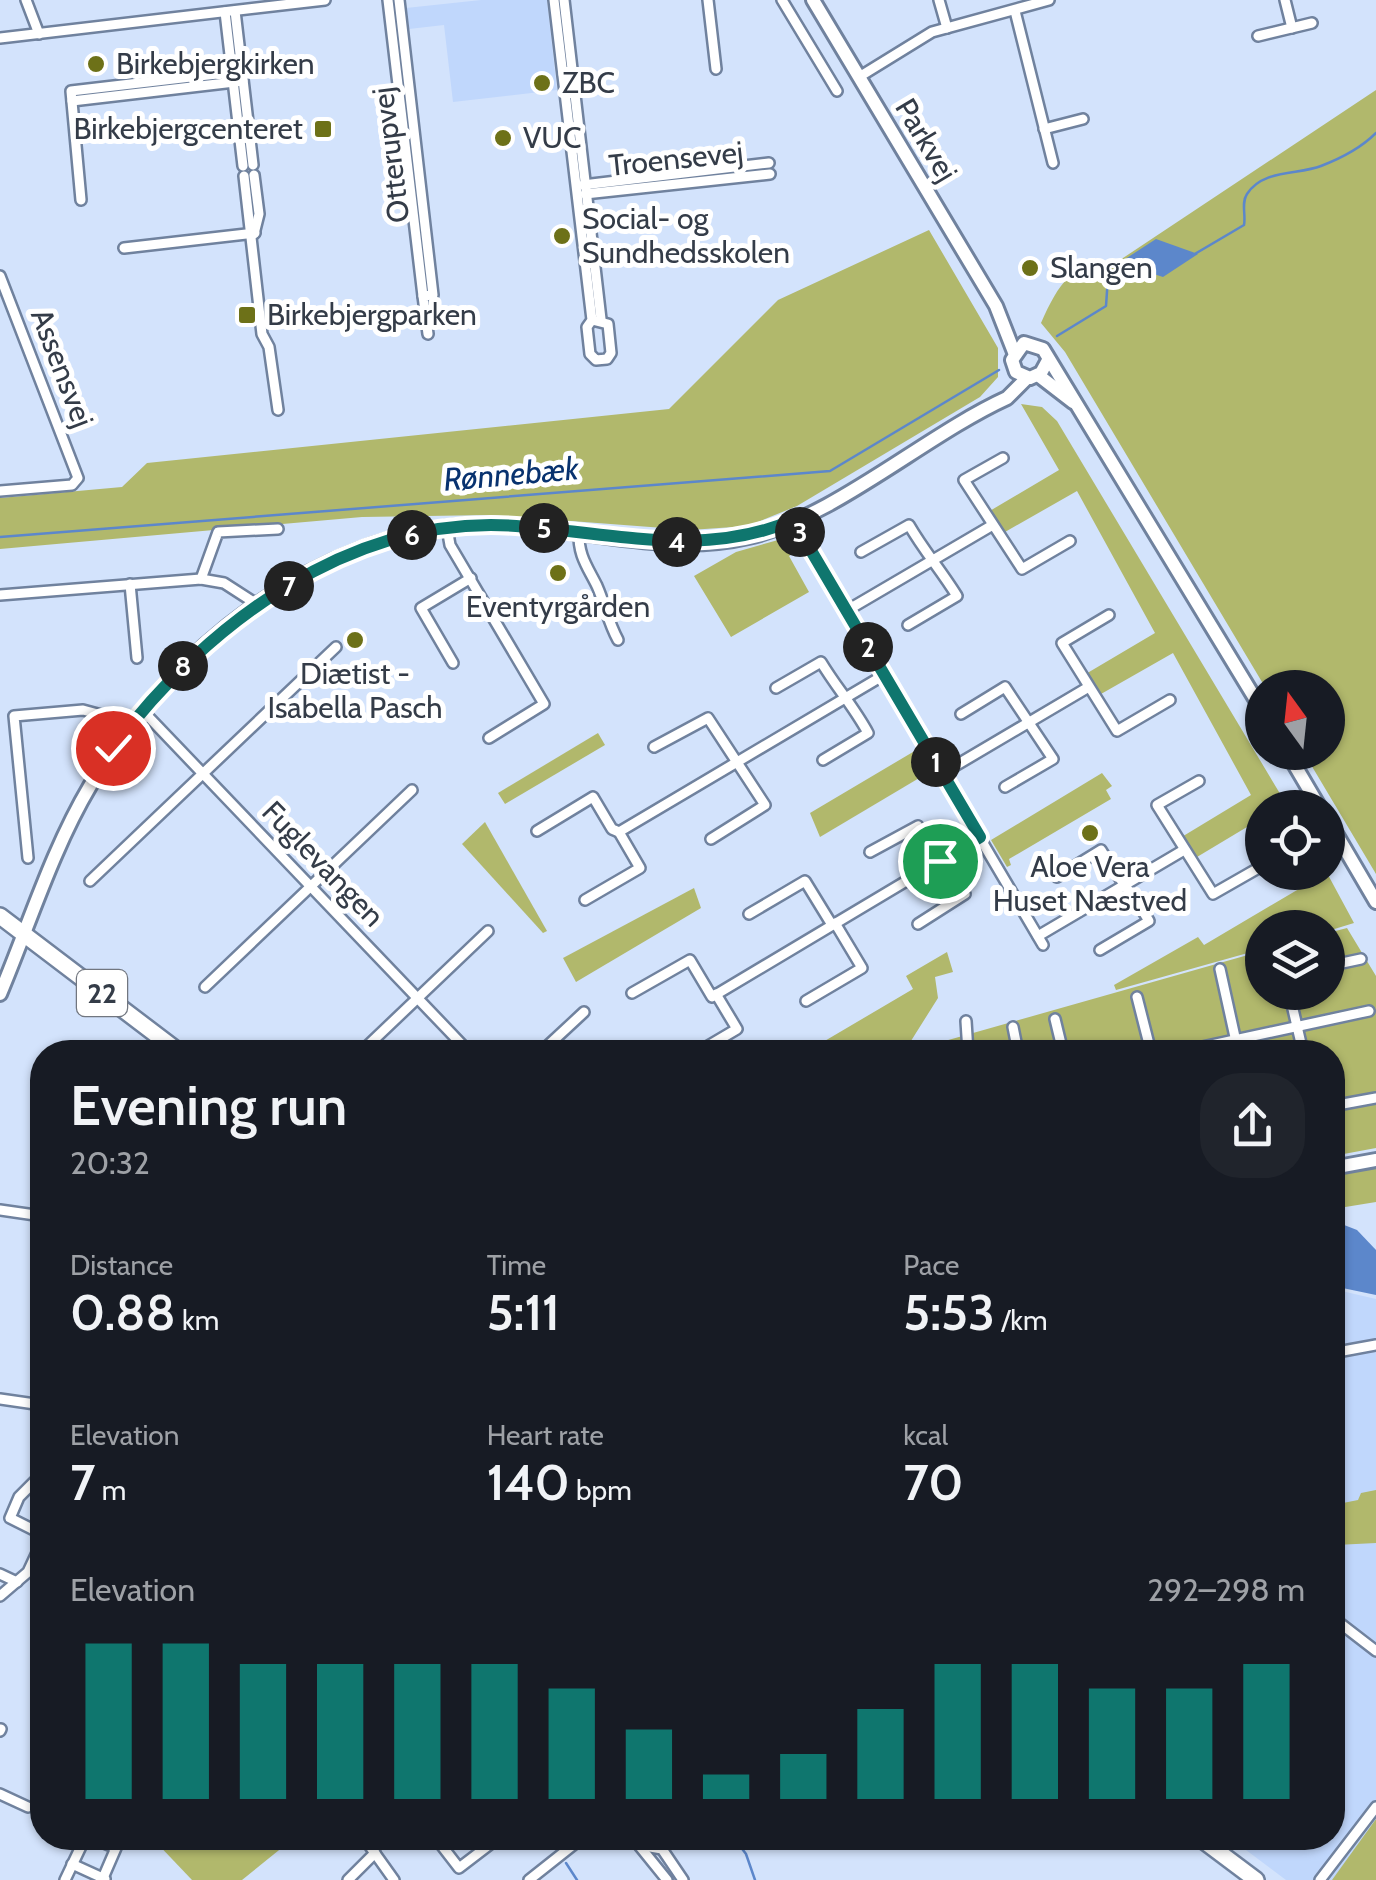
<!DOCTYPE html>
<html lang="en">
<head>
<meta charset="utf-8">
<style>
	body { margin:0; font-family:Cabin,sans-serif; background:#20242c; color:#f1f3f6; height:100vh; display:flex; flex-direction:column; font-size:38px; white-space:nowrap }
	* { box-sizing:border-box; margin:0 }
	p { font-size:32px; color:#9ea1a6 }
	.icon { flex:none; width:55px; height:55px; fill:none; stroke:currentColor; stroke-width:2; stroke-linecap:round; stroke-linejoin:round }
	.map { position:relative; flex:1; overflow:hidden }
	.drawer { position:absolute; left:30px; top:1040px; width:1315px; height:810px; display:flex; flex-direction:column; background:#171b24; border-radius:40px; box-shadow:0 2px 8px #0004 }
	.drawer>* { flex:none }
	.needle { width:65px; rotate:345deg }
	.controls { position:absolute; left:1245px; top:670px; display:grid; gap:20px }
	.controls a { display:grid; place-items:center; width:100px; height:100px; border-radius:50%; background:#171b24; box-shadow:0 2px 8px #0004; font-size:50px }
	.pin { position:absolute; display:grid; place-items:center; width:85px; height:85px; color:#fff; margin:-42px; border:5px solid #fff; border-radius:50%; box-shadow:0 2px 10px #0007 }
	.km { position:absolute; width:50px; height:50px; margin:-25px; border-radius:50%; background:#222; color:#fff; font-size:28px; line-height:50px; text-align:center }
	.round { display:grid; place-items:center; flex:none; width:105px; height:105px; border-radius:40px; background:#20242c }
	.summary { display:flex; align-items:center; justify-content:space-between; height:170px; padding:0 40px }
	h1 { font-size:55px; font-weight:600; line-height:75px }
	.figures { display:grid; grid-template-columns:repeat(3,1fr); gap:15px; height:170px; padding:10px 40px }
	.figures div { display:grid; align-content:center }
	.figures b { font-size:50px; font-weight:600 }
	.figures small { font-size:28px; font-weight:400 }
	.figures p { font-size:28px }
	.chart { height:280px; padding:20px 40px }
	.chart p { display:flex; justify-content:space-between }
	.chart svg { width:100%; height:180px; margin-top:10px; stroke:#0f766e; stroke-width:6 }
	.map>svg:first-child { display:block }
</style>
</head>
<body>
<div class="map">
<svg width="1376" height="1880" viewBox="0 0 1376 1880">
	<rect width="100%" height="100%" fill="#d3e3fc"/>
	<g fill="#c0d7fc">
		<polygon points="481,0 547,0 557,90 453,102 444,25 409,29 406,8"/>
		<polygon points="1333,1289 1376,1299 1376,1880 1286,1880 1230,1838 1332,1838"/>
	</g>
	<g fill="#b1b86c">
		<path d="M 1376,90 L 1376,874 L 1304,753 L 1328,752 L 1328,688 L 1265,687 L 1065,352 L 1041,323 C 1059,283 1072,261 1120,260 Z"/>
		<polygon points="929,230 998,348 998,377 980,397 797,506 748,526 690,530 491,515 362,517 0,549 0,498 122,487 147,463 669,409 778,300"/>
		<polygon points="1021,404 1042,407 1057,421 1288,807 1262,808 1262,818 1197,857 1180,838 1251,795 1173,653 1101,694 1084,675 1155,633 1077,491 1005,532 988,512 1059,470"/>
		<polygon points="778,540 791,542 797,551 789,556 809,592 731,637 694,576 736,552"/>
		<polygon points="598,733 605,745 505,804 498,793"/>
		<polygon points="918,749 931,771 820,837 810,813"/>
		<polygon points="1102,773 1112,786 1106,790 1111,799 1009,859 1011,865 1007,867 991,840"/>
		<polygon points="485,822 547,931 543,933 462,844"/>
		<polygon points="1303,873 1327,873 1354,923 1328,931 1262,928 1262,949 1116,990 1114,985 1198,937 1204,945 1309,883"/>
		<polygon points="694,888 701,908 576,982 563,958"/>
		<polygon points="1347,928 1376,976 1376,1148 1333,1156 1332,1052 906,1052 1262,951 1262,992 1328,992 1328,933"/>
		<polygon points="947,952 953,972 935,977 938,998 904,1052 806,1052 913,989 906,976"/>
		<polygon points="1376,1167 1376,1202 1333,1209 1333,1176"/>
		<polygon points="1376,1490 1376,1543 1336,1545 1333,1505 1358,1500 1361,1493"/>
		<polygon points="1376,1819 1376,1880 1332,1880"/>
		<polygon points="152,1838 294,1838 242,1880 192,1880"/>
	</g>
	<g fill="#5c87cb">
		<polygon points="1156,239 1198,254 1163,277 1119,263"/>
		<polygon points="1339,1223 1357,1230 1376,1250 1376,1295 1333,1286 1333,1229"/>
	</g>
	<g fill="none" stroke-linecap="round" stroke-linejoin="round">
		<g stroke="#5c87cb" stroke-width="2.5">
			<path d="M 1193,255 L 1244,225 C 1246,215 1241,203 1247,194 C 1263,169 1298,175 1321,166 C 1342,158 1360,149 1376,133"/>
			<polyline points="1057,336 1106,306 1108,277 1123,265"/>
			<polyline points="0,537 830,471 999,370"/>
			<polyline points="549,1838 553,1843"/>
			<polyline points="734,1838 746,1854 755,1880"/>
			<polyline points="566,1863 577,1880"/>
		</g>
		<g stroke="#70829e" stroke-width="14">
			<g id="street">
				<polyline points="26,0 39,34"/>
				<polyline points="388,0 423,296"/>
				<polyline points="399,0 433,295 423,296 428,334"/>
				<polyline points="554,0 592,320 587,327 590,354 596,360 607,359 611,353 608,324 592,320"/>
				<polyline points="564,0 601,319"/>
				<polyline points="708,0 716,69"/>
				<polyline points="782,0 837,91"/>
				<polyline points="939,0 947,28"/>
				<polyline points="1285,0 1292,28"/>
				<polyline points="235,11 253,165"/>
				<polyline points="1015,11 1053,163"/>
				<polyline points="225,12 243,166"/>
				<polyline points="1258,36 1312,23"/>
				<polyline points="0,38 325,0"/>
				<polyline points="859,77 932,32 1049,0"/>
				<polyline points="72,101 243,81"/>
				<polyline points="1044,129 1083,119"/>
				<polyline points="254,175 259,214 254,234"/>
				<polyline points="244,176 262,334 269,347 278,410"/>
				<polyline points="583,185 769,163"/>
				<polyline points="585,194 770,174"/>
				<polyline points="81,200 71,91 242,71"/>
				<polyline points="124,248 255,233"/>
				<polyline points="0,276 78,478 72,485 0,491"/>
				<polyline points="1003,458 964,480 1022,569 1070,541"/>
				<polyline points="793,521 1043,945"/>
				<polyline points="447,528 450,545 544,704 489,738"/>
				<path d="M 579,532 C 578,555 587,566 597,586 C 605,604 608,622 618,640"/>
				<path d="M 861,552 L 909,525 C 924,551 941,570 957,596 L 908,625"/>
				<polyline points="201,579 218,532 278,529"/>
				<polyline points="130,584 137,658"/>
				<polyline points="0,595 201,579 224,583 258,605"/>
				<polyline points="846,611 991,526"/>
				<polyline points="1109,615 1062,643 1117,731 1170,700"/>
				<polyline points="453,663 421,608 471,578"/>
				<path d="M 776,688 L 821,662 C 836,687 854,707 868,733 L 823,760"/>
				<polyline points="142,710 469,1052"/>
				<polyline points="961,714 1005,687 1053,759 1005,787"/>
				<polyline points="654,747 708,718 765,805 711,839"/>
				<polyline points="943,773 1087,688"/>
				<polyline points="1199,781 1157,805 1213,894 1262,866"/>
				<polyline points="537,831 593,797 612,829 619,832 884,675"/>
				<polyline points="870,852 918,826 939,861"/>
				<polyline points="28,858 14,716 83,710 131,723"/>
				<path d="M 1057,877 L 1101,850 C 1116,876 1134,895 1149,921 L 1100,950"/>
				<polyline points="90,881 336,647"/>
				<polyline points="585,900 640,868 619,832"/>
				<polyline points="749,914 805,881 832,925"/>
				<polyline points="918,924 965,894 944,858"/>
				<polyline points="1038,936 1184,850"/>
				<polyline points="1328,966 1361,959"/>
				<polyline points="1220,969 1235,1037"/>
				<polyline points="205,987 412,790"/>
				<polyline points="1289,992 1303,1052"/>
				<polyline points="632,993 690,960 712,997 980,837"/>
				<polyline points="1137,997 1151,1052"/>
				<polyline points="806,1001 862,968 835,923"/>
				<polyline points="1055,1019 1063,1052"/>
				<polyline points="966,1021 968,1052"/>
				<polyline points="1013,1027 1018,1052"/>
				<polyline points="361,1052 488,931"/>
				<polyline points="541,1052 584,1012"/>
				<polyline points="698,1052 737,1029 716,994"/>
				<polyline points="1179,1052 1369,1011"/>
				<polyline points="1332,1106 1376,1098"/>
				<polyline points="0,1210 42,1216"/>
				<polyline points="1332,1353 1376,1345"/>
				<polyline points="0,1399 42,1405"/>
				<polyline points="42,1474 19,1497 10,1518 42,1534"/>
				<polyline points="0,1574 17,1582"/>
				<polyline points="0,1596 28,1572 42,1542"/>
				<polyline points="1332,1617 1376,1651"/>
				<polyline points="0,1731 1,1729"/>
				<polyline points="0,1794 28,1807"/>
				<polyline points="92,1838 116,1848 103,1878"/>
				<polyline points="364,1838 394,1880"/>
				<polyline points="453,1838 442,1846 459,1868 493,1842 489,1838"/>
				<polyline points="633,1838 667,1880"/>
				<polyline points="639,1845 662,1849 683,1880"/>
				<polyline points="72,1864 105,1879"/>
				<polyline points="65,1880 85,1838"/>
				<polyline points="348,1880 375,1853"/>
				<polyline points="529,1880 582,1838"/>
				<polyline points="1320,1880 1376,1807"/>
			</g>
		</g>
		<g stroke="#70829e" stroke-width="18">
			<g id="secondary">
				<polyline points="813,0 996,306 1014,352"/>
				<polyline points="1047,362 1041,373 1030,378 1016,372 1012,360 1024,343 1043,349 1262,710"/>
				<polyline points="1038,375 1073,402"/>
				<polyline points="1287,752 1320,808"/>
				<polyline points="1328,820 1376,902"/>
				<path d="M 0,994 C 29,925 52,850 90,786 C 168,652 315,532 476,525 C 565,522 660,558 748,537 C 834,518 924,436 1007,398 L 1027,378"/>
				<polyline points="1332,1168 1376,1160"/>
			</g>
		</g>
		<g stroke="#70829e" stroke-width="20">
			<g id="primary">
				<polyline points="0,916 179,1052"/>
				<polyline points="1200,1838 1256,1880"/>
			</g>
		</g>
		<use href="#street" stroke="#fff" stroke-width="9"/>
		<use href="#secondary" stroke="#fff" stroke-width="12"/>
		<use href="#primary" stroke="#fff" stroke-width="15"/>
	</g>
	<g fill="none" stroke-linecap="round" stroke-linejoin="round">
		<g stroke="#fff" stroke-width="20">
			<path id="route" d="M 113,748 C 206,623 353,514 516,526 C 609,532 704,559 793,520 L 980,837 L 940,861"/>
		</g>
		<use href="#route" stroke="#0f766e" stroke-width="12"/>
	</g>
	<g fill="#6d7118" stroke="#fff" stroke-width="4">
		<circle cx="96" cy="64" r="10"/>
		<circle cx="542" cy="83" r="10"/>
		<rect x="313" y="119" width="20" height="20" rx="5"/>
		<circle cx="503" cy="138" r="10"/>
		<circle cx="562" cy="236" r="10"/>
		<circle cx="1030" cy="268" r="10"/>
		<rect x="237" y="305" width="20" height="20" rx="5"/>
		<circle cx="558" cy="573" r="10"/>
		<circle cx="355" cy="640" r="10"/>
		<circle cx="1090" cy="833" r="10"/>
	</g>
	<g text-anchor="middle" stroke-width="10" stroke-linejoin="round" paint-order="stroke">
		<rect fill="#fff" stroke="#71767f" stroke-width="2.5" x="77" y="970" width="50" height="46" rx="8"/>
		<g font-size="28" font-weight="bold" fill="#343c48">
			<text x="102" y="1003">22</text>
		</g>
		<g font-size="30" fill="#343c48" stroke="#fff" text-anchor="start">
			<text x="116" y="74">Birkebjergkirken</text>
			<text x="562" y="93">ZBC</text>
			<text x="303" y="139" text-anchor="end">Birkebjergcenteret</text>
			<text x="523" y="148">VUC</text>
			<text x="582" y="229">Social- og<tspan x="582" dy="34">Sundhedsskolen</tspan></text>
			<text x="1050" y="278">Slangen</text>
			<text x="267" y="325">Birkebjergparken</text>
			<text x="558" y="617" text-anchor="middle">Eventyrgården</text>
			<text x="355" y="684" text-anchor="middle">Diætist -<tspan x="355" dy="34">Isabella Pasch</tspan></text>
			<text x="1090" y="877" text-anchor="middle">Aloe Vera<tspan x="1090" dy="34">Huset Næstved</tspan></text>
		</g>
		<g font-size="30" fill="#343c48" stroke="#fff">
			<text transform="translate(926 140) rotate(59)" y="10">Parkvej</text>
			<text transform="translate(391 155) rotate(-97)" y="10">Otterupvej</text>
			<text transform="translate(676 159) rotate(-6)" y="10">Troensevej</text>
			<text transform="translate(62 368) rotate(69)" y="10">Assensvej</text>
			<text transform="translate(323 864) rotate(46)" y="10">Fuglevangen</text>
		</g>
		<g font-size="32" font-style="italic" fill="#08326f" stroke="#fff">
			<text transform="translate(511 474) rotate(-5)" y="11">Rønnebæk</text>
		</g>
	</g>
</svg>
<div class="controls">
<a><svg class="needle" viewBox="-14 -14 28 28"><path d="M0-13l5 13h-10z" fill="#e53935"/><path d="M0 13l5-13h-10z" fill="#9ea1a6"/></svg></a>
<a><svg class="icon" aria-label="locate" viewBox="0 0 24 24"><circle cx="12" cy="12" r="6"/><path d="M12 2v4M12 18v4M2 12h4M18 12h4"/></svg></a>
<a><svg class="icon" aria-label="layers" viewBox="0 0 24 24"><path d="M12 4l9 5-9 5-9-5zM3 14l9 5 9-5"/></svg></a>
</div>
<div class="pin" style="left:940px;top:861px;background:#1e9e55"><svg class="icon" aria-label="arrive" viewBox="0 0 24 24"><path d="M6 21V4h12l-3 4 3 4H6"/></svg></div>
<div class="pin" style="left:113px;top:748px;background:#d93025"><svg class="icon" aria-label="check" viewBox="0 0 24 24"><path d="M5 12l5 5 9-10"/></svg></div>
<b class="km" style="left:936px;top:762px">1</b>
<b class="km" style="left:868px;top:647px">2</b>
<b class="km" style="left:800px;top:532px">3</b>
<b class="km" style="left:677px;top:542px">4</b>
<b class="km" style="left:544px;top:528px">5</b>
<b class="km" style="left:412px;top:535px">6</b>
<b class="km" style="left:289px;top:586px">7</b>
<b class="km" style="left:183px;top:666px">8</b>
<section class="drawer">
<div class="summary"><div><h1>Evening run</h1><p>20:32</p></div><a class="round"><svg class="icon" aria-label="share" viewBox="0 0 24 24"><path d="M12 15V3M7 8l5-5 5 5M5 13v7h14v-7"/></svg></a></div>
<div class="figures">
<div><p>Distance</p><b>0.88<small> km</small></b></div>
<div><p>Time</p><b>5:11</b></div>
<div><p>Pace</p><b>5:53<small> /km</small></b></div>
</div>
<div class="figures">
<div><p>Elevation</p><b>7<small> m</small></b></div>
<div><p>Heart rate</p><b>140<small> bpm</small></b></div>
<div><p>kcal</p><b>70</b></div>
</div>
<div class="chart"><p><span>Elevation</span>292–298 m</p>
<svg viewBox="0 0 160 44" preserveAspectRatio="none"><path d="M5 44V6M15 44V6M25 44V11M35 44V11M45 44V11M55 44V11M65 44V17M75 44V27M85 44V38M95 44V33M105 44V22M115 44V11M125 44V11M135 44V17M145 44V17M155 44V11"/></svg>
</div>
</section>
</div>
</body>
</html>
